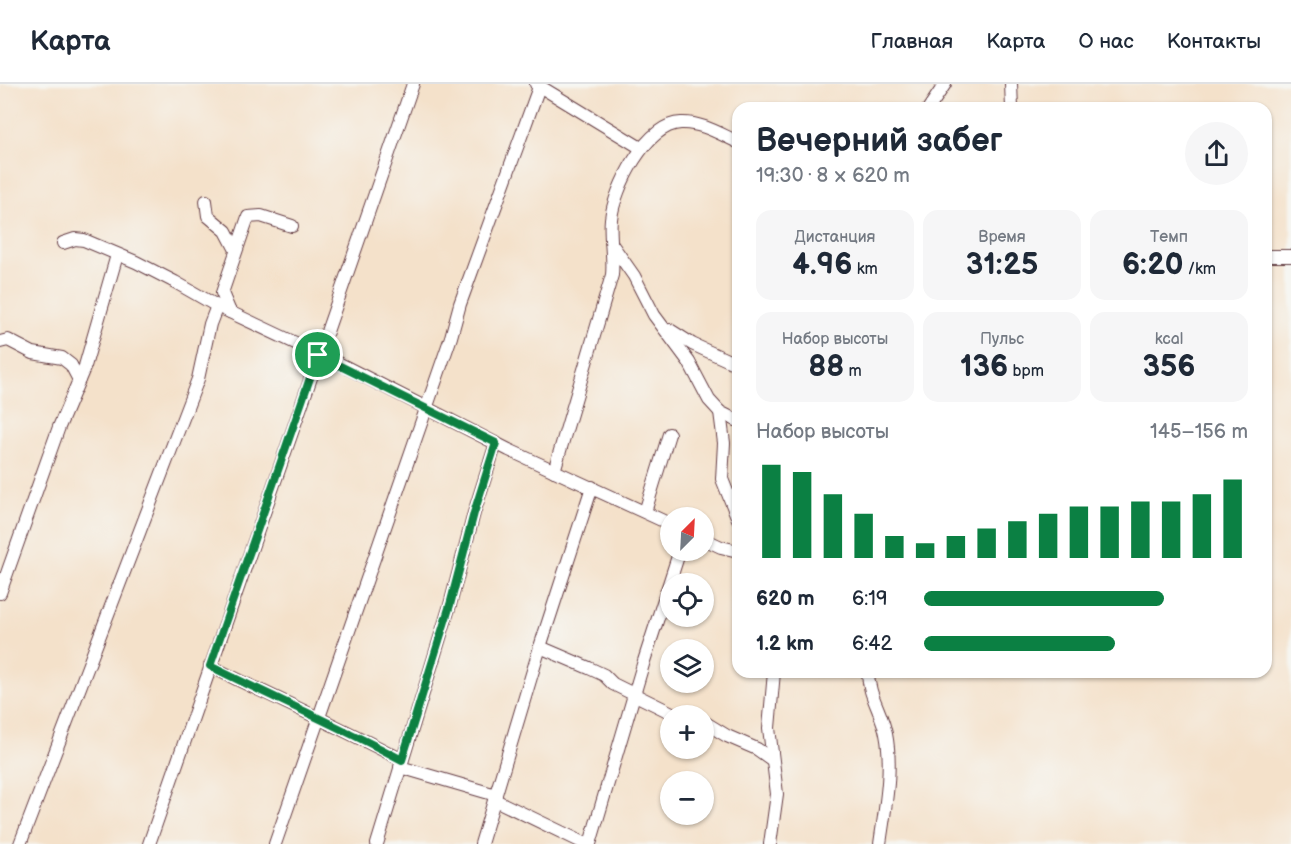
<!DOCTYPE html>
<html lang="ru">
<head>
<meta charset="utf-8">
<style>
	body { margin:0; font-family:"Balsamiq Sans",sans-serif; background:#f6f6f7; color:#1f2937; height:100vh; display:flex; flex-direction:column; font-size:22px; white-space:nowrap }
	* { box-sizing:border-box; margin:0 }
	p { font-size:20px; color:#747a83 }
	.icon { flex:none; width:33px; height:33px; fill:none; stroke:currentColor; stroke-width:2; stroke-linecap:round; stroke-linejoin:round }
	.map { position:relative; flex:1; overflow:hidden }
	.sheet { position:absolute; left:732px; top:18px; width:540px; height:576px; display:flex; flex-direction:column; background:#fff; border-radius:18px; box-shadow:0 2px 4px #0004 }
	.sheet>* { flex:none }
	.needle { width:39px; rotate:24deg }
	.buttons { position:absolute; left:660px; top:423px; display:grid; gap:12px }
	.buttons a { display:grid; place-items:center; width:54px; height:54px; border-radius:50%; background:#fff; box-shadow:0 2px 4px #0004; font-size:30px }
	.pin { position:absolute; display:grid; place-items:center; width:51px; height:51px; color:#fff; margin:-26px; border:3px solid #fff; border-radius:50%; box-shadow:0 2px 6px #0007 }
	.round { display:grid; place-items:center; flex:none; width:63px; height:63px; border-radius:32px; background:#f6f6f7 }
	.head { display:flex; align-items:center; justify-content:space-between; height:102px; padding:0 24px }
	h1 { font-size:33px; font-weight:600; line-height:45px }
	.metrics { display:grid; grid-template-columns:repeat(3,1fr); gap:9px; height:102px; padding:6px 24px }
	.metrics div { display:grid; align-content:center; border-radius:15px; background:#f6f6f7; text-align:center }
	.metrics b { font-size:30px; font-weight:600 }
	.metrics small { font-size:16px; font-weight:400 }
	.metrics p { font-size:16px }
	.chart { height:168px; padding:12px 24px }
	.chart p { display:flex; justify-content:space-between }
	.chart svg { width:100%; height:108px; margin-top:6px; stroke:#0b8043; stroke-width:6 }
	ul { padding:0 24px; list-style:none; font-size:20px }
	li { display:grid; grid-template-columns:96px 72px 1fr; align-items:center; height:45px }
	li i { height:15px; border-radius:8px; background:#0b8043 }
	header { display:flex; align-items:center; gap:36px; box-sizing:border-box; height:84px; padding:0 30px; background:#fff; border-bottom:2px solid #e0e1e3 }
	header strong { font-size:28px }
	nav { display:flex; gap:33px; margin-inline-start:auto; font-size:21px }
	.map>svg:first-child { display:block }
</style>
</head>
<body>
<header>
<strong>Карта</strong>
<nav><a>Главная</a><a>Карта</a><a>О нас</a><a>Контакты</a></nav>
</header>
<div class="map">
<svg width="1291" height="760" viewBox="0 0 1291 760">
	<rect width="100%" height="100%" fill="#f6f6f2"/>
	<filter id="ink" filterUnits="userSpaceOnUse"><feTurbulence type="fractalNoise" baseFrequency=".0167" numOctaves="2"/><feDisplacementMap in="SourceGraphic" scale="12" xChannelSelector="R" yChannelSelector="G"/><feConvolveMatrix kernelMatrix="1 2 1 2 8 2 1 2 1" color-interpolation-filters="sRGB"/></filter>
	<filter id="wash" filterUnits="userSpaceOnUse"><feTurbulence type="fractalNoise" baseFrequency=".008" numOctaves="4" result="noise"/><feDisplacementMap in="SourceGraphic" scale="24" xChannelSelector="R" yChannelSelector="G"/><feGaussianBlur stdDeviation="1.35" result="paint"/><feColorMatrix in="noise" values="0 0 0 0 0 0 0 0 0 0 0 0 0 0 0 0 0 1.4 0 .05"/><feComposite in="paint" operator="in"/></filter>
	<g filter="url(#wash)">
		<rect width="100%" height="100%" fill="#f4e1ca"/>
	</g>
	<g filter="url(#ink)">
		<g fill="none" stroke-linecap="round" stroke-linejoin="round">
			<g stroke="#643c43" stroke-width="14">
				<g id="street">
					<polyline points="536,0 641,64"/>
					<polyline points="1011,0 1012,24"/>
					<polyline points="929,24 945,0"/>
					<polyline points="206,117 208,132 226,147 236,166"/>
					<polyline points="63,159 75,155 84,156 136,178 175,198 217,222 340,280 509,366 670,440"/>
					<polyline points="613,162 634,192 654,231 689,278 709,316 720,328 738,337"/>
					<polyline points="1266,172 1291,172"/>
					<polyline points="230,228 222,209 248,133 261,132 292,142"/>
					<polyline points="670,246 692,260 738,281"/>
					<polyline points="0,258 8,256 33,269 62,274 71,281 79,296"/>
					<polyline points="720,328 724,359 722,395 738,435"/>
					<path d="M 554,387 L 612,191 C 614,172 609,154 611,135 C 614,105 646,40 681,39 C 701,38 720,50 738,58"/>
					<polyline points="645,428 669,350"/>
					<polyline points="704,455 721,463 738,467"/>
					<polyline points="0,509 59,343 85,282 117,171"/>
					<polyline points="540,563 589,584 604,591 613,600 678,632"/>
					<path d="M 210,582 C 274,614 339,642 402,676"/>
					<path d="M 868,588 C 868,611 882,628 886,650 C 893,685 885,724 880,760"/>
					<polyline points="704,638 727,652 757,665 771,675"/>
					<polyline points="400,683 496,711"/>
					<polyline points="495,716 586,760"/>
					<polyline points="20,760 198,295 210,240 217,222"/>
					<polyline points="149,760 413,0"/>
					<polyline points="275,760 451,253 460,220 539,3"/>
					<polyline points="377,760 450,521 474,429 496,359"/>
					<polyline points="481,760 540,563 592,403"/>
					<polyline points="590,760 644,577 680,466"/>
					<polyline points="770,760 777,710 769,644 774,588"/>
				</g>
			</g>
			<use href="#street" stroke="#fff" stroke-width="12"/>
		</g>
	</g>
	<g fill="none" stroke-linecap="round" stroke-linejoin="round" filter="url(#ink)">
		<g stroke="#fff" stroke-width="12">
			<path id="route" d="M 318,271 L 496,359 L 474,429 L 450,521 L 402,676 C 339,642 274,614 210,582 Z"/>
		</g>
		<use href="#route" stroke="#0b8043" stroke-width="8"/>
	</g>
</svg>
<div class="buttons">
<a><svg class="needle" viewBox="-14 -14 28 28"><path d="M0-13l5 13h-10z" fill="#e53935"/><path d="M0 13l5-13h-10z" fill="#747a83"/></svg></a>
<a><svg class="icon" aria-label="locate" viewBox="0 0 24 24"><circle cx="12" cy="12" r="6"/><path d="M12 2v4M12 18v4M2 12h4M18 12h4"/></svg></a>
<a><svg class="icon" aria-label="layers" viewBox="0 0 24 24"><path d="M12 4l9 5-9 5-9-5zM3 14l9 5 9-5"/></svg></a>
<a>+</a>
<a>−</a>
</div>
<div class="pin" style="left:318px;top:271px;background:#1e9e55"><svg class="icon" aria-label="arrive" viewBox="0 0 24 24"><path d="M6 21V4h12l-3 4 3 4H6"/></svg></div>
<section class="sheet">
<div class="head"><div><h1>Вечерний забег</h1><p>19:30 · 8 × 620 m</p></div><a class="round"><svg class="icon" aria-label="share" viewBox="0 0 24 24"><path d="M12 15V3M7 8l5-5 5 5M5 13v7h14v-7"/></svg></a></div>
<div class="metrics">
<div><p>Дистанция</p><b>4.96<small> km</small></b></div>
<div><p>Время</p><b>31:25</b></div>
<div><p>Темп</p><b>6:20<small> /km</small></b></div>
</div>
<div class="metrics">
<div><p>Набор высоты</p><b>88<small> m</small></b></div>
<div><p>Пульс</p><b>136<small> bpm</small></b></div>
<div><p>kcal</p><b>356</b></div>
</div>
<div class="chart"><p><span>Набор высоты</span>145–156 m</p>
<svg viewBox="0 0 160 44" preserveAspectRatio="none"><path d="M5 44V6M15 44V9M25 44V18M35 44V26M45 44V35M55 44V38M65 44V35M75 44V32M85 44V29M95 44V26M105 44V23M115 44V23M125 44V21M135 44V21M145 44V18M155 44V12"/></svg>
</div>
<ul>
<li><b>620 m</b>6:19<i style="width:74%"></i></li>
<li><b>1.2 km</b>6:42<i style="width:59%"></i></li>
</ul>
</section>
</div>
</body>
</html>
